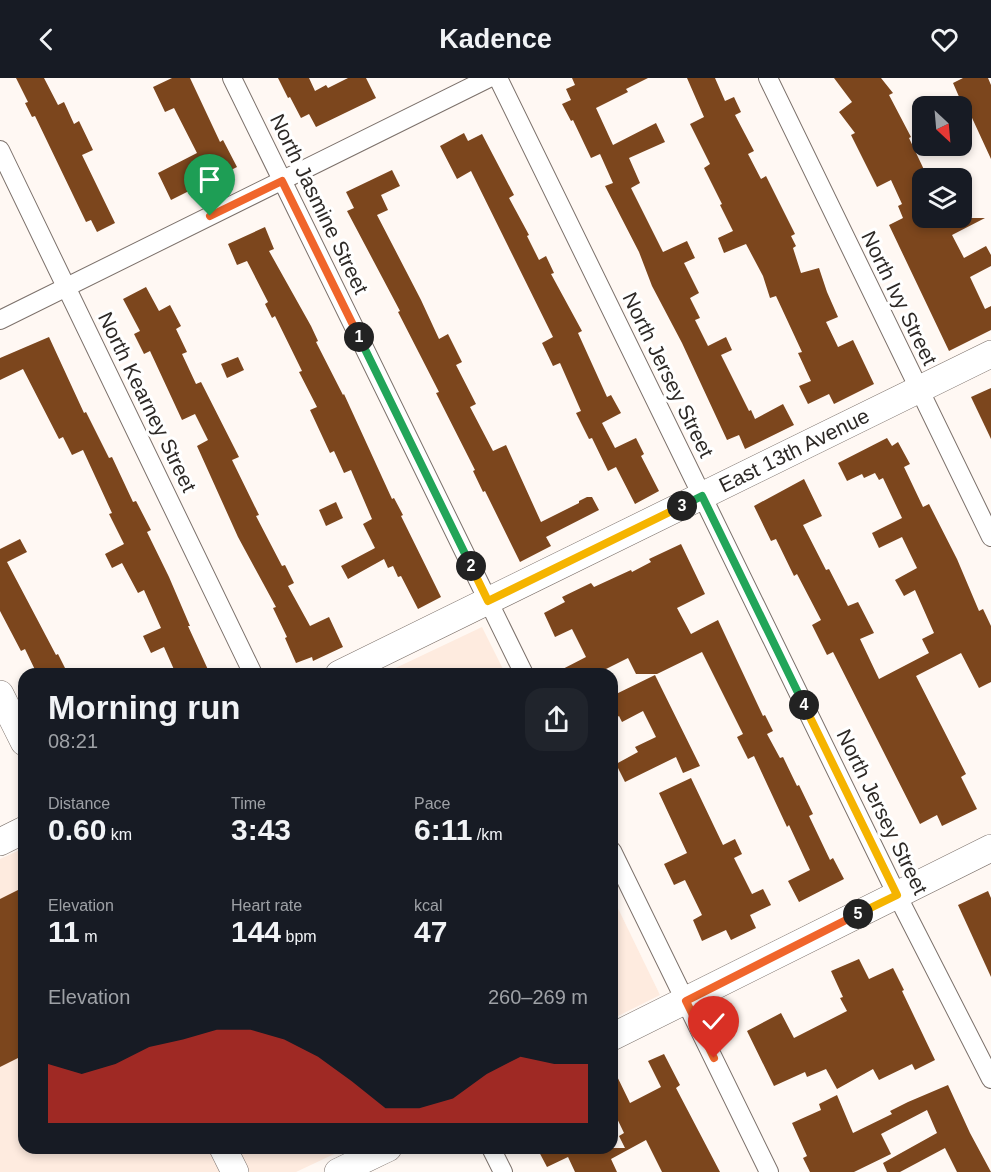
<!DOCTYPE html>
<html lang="en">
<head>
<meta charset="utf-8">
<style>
	body { margin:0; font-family:Arial,sans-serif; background:#20242c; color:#f1f3f6; height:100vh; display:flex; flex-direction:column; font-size:22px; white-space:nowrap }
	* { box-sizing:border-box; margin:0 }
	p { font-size:20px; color:#9ea1a6 }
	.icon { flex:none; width:33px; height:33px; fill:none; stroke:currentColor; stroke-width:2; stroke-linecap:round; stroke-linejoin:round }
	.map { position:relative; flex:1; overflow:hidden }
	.sheet { position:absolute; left:18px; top:590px; width:600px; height:486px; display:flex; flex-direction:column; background:#171b24; border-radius:18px; box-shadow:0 3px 9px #0003 }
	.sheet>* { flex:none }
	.needle { width:39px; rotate:154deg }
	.fabs { position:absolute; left:912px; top:18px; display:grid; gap:12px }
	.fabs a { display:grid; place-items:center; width:60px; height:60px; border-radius:12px; background:#171b24; box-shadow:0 3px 9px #0003; font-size:30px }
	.pin { position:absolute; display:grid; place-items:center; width:51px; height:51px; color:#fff; margin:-62px -26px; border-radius:50% 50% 50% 0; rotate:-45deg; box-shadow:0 0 6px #0007 }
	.pin .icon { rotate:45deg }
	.km { position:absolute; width:30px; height:30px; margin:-15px; border-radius:50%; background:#222; color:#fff; font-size:16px; line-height:30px; text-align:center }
	.round { display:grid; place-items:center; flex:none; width:63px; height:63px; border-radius:18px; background:#20242c }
	.head { display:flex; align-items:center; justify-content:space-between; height:102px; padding:0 30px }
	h1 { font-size:33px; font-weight:700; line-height:45px }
	.metrics { display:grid; grid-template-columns:repeat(3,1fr); gap:9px; height:102px; padding:6px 30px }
	.metrics div { display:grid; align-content:center }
	.metrics b { font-size:30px; font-weight:700 }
	.metrics small { font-size:16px; font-weight:400 }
	.metrics p { font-size:16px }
	.chart { height:168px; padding:12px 30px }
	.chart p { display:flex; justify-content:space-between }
	.chart svg { width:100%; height:108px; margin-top:6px; fill:#d93025; opacity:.7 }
	header { display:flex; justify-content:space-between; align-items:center; height:78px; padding:0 30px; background:#171b24; font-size:27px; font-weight:700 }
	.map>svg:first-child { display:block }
</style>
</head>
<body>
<header><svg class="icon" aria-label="back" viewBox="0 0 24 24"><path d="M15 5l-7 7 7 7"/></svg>Kadence<svg class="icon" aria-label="heart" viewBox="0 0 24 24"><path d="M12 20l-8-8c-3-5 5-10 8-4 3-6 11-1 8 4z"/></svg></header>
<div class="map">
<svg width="991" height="1094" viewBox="0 0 991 1094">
	<rect width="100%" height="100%" fill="#fff8f3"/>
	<g fill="#feebdf">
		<polygon points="482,549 505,595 385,595"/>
		<polygon points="24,770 24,1070 347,1070 296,1094 0,1094 0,781"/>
		<polygon points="612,818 660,917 612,941"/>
	</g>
	<g fill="#7c461d">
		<polygon points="16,0 44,0 58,27 64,24 74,46 79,43 93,72 82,77 115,145 97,154 91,142 86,144 35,38 32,39 25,25 28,24"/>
		<polygon points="172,0 190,0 220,64 223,62 237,89 171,122 158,95 197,75 174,30 165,34 153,9"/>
		<polygon points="278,0 309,0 315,13 326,7 328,10 348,0 366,0 376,20 316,49 309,36 301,40 290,19 288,20"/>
		<polygon points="572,0 648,0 626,11 628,14 596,30 613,67 656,45 665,64 629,80 640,105 631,110 663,174 687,163 695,180 684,185 699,215 690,220 700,240 695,242 708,268 726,259 732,272 721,277 749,333 751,332 755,341 783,326 794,347 745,371 739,357 727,362 682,265 652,208 639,174 605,108 613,105 600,76 591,80 573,42 571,43 562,26 571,22 566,11 575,7"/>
		<polygon points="687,0 715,0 725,23 734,19 741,34 735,37 754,73 748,76 761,101 766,98 795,156 791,158 796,168 793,170 801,195 819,190 827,214 838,239 826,244 838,269 853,262 874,306 834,326 829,316 808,326 799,308 811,303 798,275 802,274 776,218 770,220 763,198 746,166 724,175 718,160 733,153 720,127 722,126 704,90 710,86 690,46 704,39"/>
		<polygon points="834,0 881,0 893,15 889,17 911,59 909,60 927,98 922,100 922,140 985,140 952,157 964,180 986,168 991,177 991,188 970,199 985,231 991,228 991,252 949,273 889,147 903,140 898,128 902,126 891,102 877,109 851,57 855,55 839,34 852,24"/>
		<polygon points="963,0 988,0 991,7 991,81 967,29 964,30 953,5"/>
		<polygon points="464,55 468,63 482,56 514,117 509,120 529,157 527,158 539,182 546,178 554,195 551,196 582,253 578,255 607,319 611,317 621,335 602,345 615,370 636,360 644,376 641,378 659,413 635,426 616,389 608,393 592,360 589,361 576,335 581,333 560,285 553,288 542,265 553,259 471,93 457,101 440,68"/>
		<polygon points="392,92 400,108 381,117 388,132 377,137 421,222 439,261 448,256 462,284 456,287 476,326 470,329 493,373 506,367 541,444 579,425 579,423 587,419 592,419 599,432 546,459 551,468 520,484 485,413 483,414 473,393 475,392 436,315 439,314 398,234 400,233 347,133 354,130 346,114"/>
		<polygon points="265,149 274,171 269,173 311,248 318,263 316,264 343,317 344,316 392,421 394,420 403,437 401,438 441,519 418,531 401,498 398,499 393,488 388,490 384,481 348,501 341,488 375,470 363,446 372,441 351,392 344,395 334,373 330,375 310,332 317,329 299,294 302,293 275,238 272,240 265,226 268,224 247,183 237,187 228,166"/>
		<polygon points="146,209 159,233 170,227 181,248 176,251 187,274 182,276 196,306 201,304 239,379 232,382 259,437 256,438 282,488 285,487 294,505 288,508 310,548 329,539 343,569 313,583 312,579 296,585 285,560 287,559 273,530 276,529 238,459 197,368 208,362 195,336 182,342 150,273 144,276 134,256 140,253 123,221"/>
		<polygon points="49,259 84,335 86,334 109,380 112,379 133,424 136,423 151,452 147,454 169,499 190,548 188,548 210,596 176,596 164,569 151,575 143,558 161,550 144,512 138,515 122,485 112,490 105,476 124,466 109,436 112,435 83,372 72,377 63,359 59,361 23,291 0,302 0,280"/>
		<polygon points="238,279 244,292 227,300 221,286"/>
		<polygon points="991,310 991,361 971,319"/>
		<polygon points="887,360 892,368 898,364 910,386 904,389 923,429 929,426 957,481 979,533 983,531 991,548 991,604 979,610 961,575 916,598 966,696 961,699 977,731 942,748 937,737 920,746 833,574 827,577 812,547 821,542 797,496 794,498 776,461 771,463 754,428 804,401 822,438 803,447 826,492 829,491 848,528 858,524 874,555 860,561 879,601 929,575 922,561 934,555 915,512 904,518 895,502 917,490 902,459 879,470 872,455 902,440 883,400 879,402 875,395 864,400 862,396 847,403 838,385"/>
		<polygon points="336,424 343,440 326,448 319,432"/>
		<polygon points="20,461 27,474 7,484 56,577 58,576 68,596 37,596 25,571 21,573 0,533 0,471"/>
		<polygon points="681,466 705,516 677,530 691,556 718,542 763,638 765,637 773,653 767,656 780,680 783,679 797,708 799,707 813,736 809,738 830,782 833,780 844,801 799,824 788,803 810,792 789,747 787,749 754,678 748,681 737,659 743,656 702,574 657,596 636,596 628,580 596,596 553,596 586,579 572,551 555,559 544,535 565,524 562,519 591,505 594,509 631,492 632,494 651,484 649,481"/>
		<polygon points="655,597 700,688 683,695 676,679 625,704 616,686 638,674 635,669 656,659 643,633 622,644 619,638 612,642 612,618"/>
		<polygon points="691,700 723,767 735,761 742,776 734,780 752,816 763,811 771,827 750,837 756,850 731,862 726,852 702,863 693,842 702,837 685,802 674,807 664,786 687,775 659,715"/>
		<polygon points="24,809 24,977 0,989 0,821"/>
		<polygon points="988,813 991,820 991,899 958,827"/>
		<polygon points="859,881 869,901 893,890 904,912 902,913 935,982 915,992 912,986 879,1002 873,991 837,1011 826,991 807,999 805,994 774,1008 747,953 781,935 794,960 847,933 840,920 843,919 831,893"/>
		<polygon points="664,976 680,1007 676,1010 720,1094 662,1094 646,1062 611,1081 617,1094 575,1094 568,1079 547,1089 537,1070 625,1070 619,1058 624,1055 612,1030 612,988 630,1025 661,1009 648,983"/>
		<polygon points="948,1007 970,1055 991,1094 957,1094 945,1070 900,1094 887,1094 883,1085 937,1055 927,1032 881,1056 891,1076 854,1094 810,1094 803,1080 807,1078 792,1045 821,1032 819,1026 837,1017 853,1055 892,1036 890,1033 908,1024"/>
	</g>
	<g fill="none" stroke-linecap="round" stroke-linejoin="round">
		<g stroke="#7c716b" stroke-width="20">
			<g id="street">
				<polyline points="232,0 524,596"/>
				<polyline points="498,0 897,817 991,1001"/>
				<polyline points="768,0 991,459"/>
				<polyline points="0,72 253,596"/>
				<polyline points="0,242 489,0"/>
				<polyline points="612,773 769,1094"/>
				<polyline points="491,1070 503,1094"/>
			</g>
		</g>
		<g stroke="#7c716b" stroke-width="28">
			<g id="secondary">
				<path id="s1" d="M 339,596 L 991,276"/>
				<polyline points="0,616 24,664"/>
				<polyline points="0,764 24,752"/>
				<polyline points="612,959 991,770"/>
				<polyline points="223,1070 235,1094"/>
				<polyline points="338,1094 388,1070"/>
			</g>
		</g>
		<use href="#street" stroke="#fff" stroke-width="18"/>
		<use href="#secondary" stroke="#fff" stroke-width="27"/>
	</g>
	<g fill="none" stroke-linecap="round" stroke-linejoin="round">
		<g stroke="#fff" stroke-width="12">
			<polyline id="split-1" points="210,138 282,103 359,259"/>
		</g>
		<g stroke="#fff" stroke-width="12">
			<polyline id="split-2" points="359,259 471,488"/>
		</g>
		<g stroke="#fff" stroke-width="12">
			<polyline id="split-3" points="471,488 488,523 682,428"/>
		</g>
		<g stroke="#fff" stroke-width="12">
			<polyline id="split-4" points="682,428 702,418 804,627"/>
		</g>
		<g stroke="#fff" stroke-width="12">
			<polyline id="split-5" points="804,627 897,817 858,836"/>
		</g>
		<g stroke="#fff" stroke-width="12">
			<polyline id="split-6" points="714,980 686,923 858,836"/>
		</g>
		<use href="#split-1" stroke="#f0652b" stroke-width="8"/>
		<use href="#split-2" stroke="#22a559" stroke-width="8"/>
		<use href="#split-3" stroke="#f5b400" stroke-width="8"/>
		<use href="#split-4" stroke="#22a559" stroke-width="8"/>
		<use href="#split-5" stroke="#f5b400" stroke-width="8"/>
		<use href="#split-6" stroke="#f0652b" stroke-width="8"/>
	</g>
	<g text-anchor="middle" stroke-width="6" stroke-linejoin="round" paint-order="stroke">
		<g font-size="21" fill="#2d2926" stroke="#fff">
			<text transform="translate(319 126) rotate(64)" y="7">North Jasmine Street</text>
			<text transform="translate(899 220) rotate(64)" y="7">North Ivy Street</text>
			<text transform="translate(668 297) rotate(64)" y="7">North Jersey Street</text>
			<text transform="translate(147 324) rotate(64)" y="7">North Kearney Street</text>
			<text dy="7" stroke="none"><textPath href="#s1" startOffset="507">East 13th Avenue</textPath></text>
			<text transform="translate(882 734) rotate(64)" y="7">North Jersey Street</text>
		</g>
	</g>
</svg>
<div class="fabs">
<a><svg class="needle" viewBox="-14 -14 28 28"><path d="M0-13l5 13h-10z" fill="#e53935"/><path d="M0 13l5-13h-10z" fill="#9ea1a6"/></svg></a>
<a><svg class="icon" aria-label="layers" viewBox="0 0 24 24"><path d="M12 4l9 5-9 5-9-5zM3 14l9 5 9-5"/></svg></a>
</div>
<div class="pin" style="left:210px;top:138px;background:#1e9e55"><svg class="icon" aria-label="arrive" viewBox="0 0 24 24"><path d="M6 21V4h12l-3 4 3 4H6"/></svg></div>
<div class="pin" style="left:714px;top:980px;background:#d93025"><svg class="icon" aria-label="check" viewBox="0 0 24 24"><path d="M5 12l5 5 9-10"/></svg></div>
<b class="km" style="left:359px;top:259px">1</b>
<b class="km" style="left:471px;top:488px">2</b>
<b class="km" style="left:682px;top:428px">3</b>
<b class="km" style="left:804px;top:627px">4</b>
<b class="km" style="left:858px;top:836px">5</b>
<section class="sheet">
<div class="head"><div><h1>Morning run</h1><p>08:21</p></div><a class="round"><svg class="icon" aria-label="share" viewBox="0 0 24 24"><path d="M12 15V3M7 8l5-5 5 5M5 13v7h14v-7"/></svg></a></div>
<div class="metrics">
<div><p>Distance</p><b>0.60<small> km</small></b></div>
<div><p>Time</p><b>3:43</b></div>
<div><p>Pace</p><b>6:11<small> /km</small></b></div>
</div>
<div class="metrics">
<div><p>Elevation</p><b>11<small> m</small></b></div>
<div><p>Heart rate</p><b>144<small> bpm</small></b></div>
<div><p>kcal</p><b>47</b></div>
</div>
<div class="chart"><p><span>Elevation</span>260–269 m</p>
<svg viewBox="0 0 160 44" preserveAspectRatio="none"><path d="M0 44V20L10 24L20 20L30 13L40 10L50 6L60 6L70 10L80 17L90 27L100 38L110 38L120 34L130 24L140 17L150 20L160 20V44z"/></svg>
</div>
</section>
</div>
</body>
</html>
